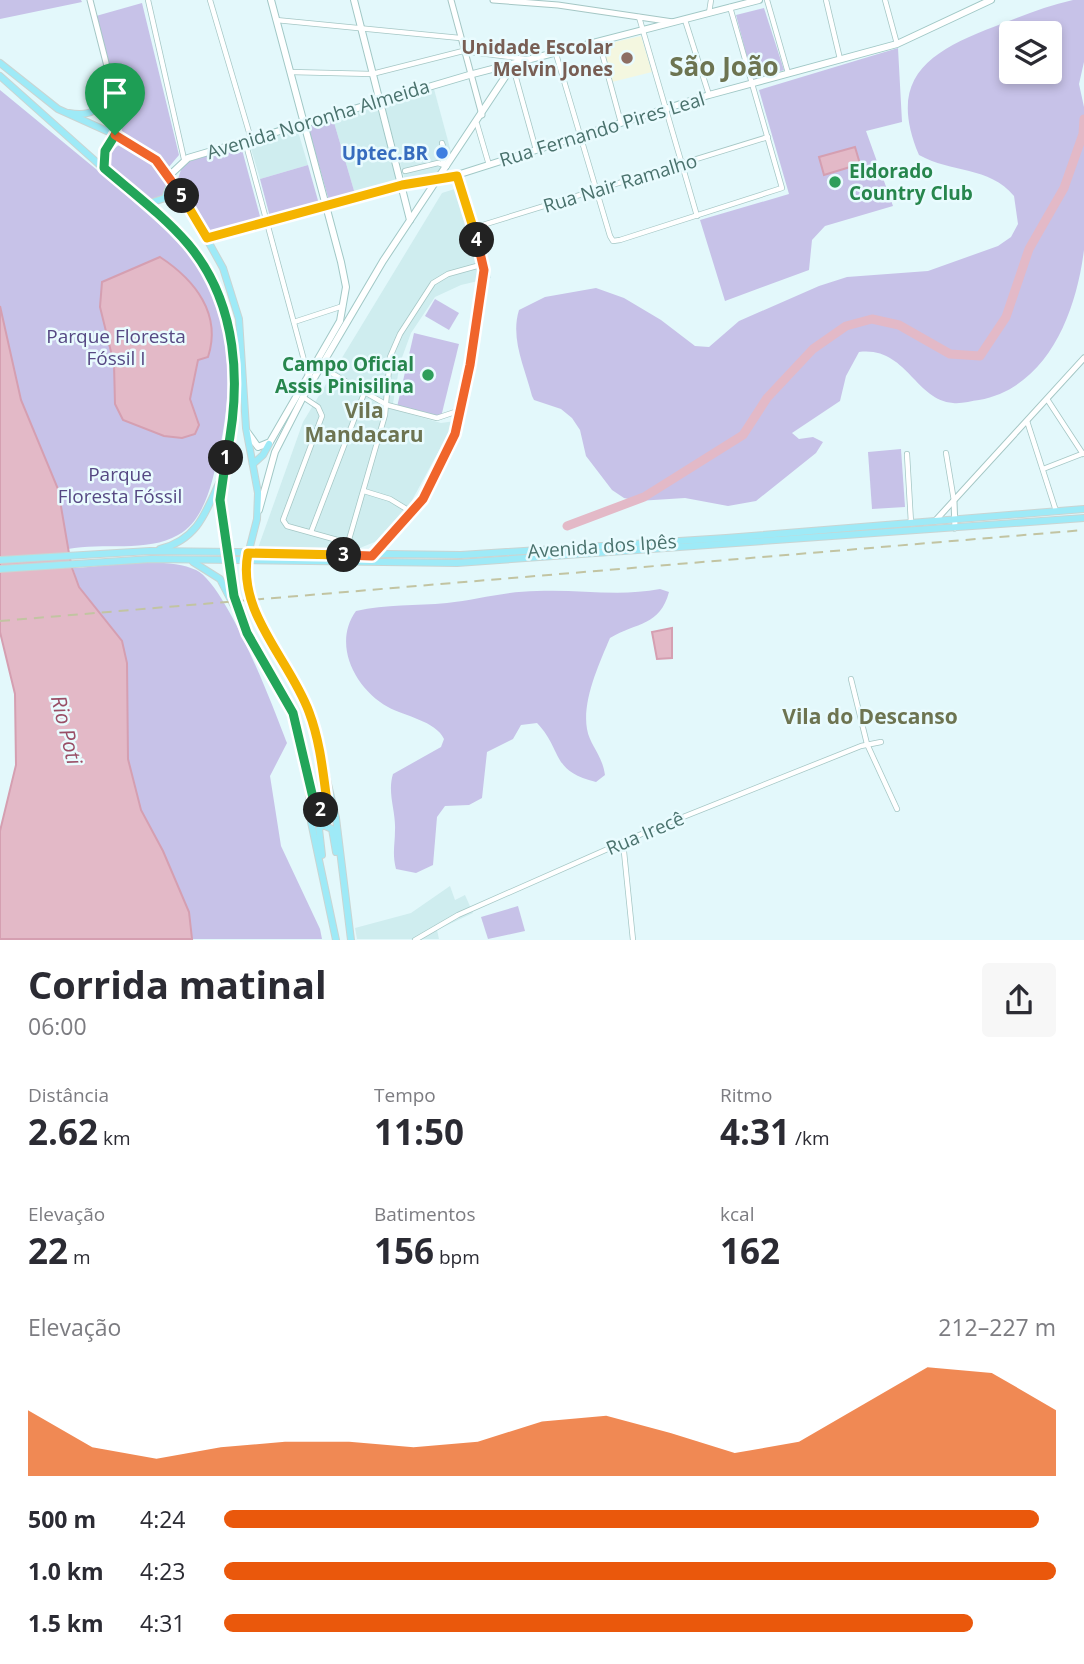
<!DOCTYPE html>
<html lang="pt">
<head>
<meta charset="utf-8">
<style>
	body { margin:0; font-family:"Open Sans",sans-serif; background:#f7f7f7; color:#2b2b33; height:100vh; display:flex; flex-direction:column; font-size:26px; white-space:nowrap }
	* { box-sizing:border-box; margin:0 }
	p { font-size:23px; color:#7c7c81 }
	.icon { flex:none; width:38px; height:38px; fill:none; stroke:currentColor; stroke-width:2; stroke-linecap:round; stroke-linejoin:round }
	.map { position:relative; height:940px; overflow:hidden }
	.side { display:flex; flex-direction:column; background:#fff; flex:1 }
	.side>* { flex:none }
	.controls { position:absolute; left:999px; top:21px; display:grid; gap:14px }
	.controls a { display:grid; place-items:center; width:63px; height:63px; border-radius:7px; background:#fff; box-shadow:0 4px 10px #0003; font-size:35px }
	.pin { position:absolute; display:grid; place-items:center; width:60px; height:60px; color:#fff; margin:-72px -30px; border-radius:50% 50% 50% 0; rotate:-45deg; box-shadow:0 0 7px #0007 }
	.pin .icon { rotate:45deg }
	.km { position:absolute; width:35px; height:35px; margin:-18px; border-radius:50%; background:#222; color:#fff; font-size:19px; line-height:35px; text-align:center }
	.round { display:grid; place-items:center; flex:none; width:74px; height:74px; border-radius:7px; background:#f7f7f7 }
	.summary { display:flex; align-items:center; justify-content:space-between; height:119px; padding:0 28px }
	h1 { font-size:38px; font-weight:700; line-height:52px }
	.figures { display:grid; grid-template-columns:repeat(3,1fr); gap:10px; height:119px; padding:7px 28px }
	.figures div { display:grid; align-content:center }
	.figures b { font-size:35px; font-weight:700 }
	.figures small { font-size:19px; font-weight:400 }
	.figures p { font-size:19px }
	.chart { height:196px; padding:14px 28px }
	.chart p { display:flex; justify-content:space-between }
	.chart svg { width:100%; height:126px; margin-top:7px; fill:#ea580c; opacity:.7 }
	ul { padding:0 28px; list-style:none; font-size:23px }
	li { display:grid; grid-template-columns:112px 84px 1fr; align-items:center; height:52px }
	li i { height:18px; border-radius:9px; background:#ea580c }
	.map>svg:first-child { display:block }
</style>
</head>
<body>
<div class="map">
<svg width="1084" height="940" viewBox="0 0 1084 940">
	<rect width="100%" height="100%" fill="#e3f8fb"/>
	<g fill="#cfedef">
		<polygon points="434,89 451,152 434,178 405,181 384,104"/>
		<polygon points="377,107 398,183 355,194 333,119"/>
		<polygon points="297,128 308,165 260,179 249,142"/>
		<polygon points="464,186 491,278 461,285 435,297 411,333 400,363 392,409 441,423 455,421 403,517 382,539 360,548 258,548 303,422 442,193"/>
		<polygon points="450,886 455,900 465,895 473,913 437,930 439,939 357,939 355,928 411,913"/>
	</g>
	<polygon fill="#f4f7e0" points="641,36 652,72 612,82 602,45"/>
	<g fill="#c7c2e8" fill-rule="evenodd">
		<polygon points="0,0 81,0 82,2 0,19"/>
		<path d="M 1073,0 L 1084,0 L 1084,62 L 1079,84 L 1084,107 C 1084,150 1084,209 1084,250 C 1076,313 1048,387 979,400 C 971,401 961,404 953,403 C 915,400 906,346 859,352 L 846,376 L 840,401 L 792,433 L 799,439 L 813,437 L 823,442 L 816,453 L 756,501 L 728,506 L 685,498 L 638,501 L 624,498 L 612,490 L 586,456 L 580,430 L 572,418 L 561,409 L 534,400 L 532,396 C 525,368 510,339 519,310 L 545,297 L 596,288 L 624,298 L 661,320 L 695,346 L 709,347 L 739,321 L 819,286 L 847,277 L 928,271 L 998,246 L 1011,237 L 1018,224 L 1014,196 C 989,166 951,173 919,155 C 886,77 930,51 996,26 C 1022,16 1046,6 1073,0 ZM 1012,33 L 1050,33 L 1050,72 L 1012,72 Z"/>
		<polygon points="142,3 179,155 168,168 146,149 123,137 117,100 96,16"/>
		<polygon points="764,8 784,70 753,80 736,15"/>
		<polygon points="898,48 902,122 866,131 893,206 825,226 812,240 809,270 725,301 700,220 789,194 759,90"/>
		<path d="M 0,90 C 42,125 85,159 126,195 C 148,215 173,234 191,258 C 232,314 234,386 219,452 C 213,479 205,521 178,535 C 147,553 102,542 68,549 L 74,568 C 108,566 167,556 196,570 C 227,585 274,709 287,743 L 270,776 L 281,846 L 320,929 L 322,939 L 192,939 L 189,912 L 141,810 L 128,759 L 127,663 L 108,623 L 79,587 L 0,337 Z"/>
		<polygon points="333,119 355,194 329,201 308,126"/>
		<path d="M 119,145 C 142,148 157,164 167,183 L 164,196 L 151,202 L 145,200 L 108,168 L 107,154 Z"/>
		<polygon points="241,146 261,220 207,234 178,179 183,163"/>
		<polygon points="308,165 319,204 270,217 260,179"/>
		<polygon points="435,299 459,313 449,330 425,316"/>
		<polygon points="414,333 459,344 441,417 397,407"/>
		<polygon points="901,449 905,507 872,509 868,452"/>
		<path d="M 660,589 L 669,592 C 660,626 637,622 610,638 C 599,664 582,701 587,729 C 590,746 602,754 605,775 L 596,782 C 550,771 563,750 537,723 L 521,725 L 513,739 L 487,752 L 482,798 L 469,805 L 445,806 L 437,817 L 433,865 L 416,873 L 396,869 C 392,853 395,845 395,830 C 396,811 387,793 393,774 L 441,747 L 444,739 C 436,721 404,716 388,707 C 355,689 332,644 356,611 C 386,604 416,606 447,603 C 476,600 507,591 537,591 C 579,589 619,597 660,589 Z"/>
		<polygon points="518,906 525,931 488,939 481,917"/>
	</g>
	<g fill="#e3b9c7" stroke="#d59fb1" stroke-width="2">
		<polygon points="855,147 860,164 824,175 819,157"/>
		<path d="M 160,257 C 195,280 222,314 208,357 L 198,360 L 190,399 L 199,425 L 195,434 L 182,438 L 164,436 L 123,420 L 115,404 L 114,364 L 100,307 L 102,282 Z"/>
		<polygon points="0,306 21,400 58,489 71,565 79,587 122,641 127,663 128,759 141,810 163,851 189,912 192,939 0,939 0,831 16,765 15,694 0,632"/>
		<polygon points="672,628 672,658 657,659 652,632"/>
	</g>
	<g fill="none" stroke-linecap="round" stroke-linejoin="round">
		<polyline stroke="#e3b9c7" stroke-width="9" points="567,526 644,497 743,435 767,398 813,349 846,326 872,319 899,325 950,354 980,356 1006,317 1029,249 1064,188 1083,134 1084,119"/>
		<g stroke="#a5c7c5" stroke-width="6">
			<g id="minor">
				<polyline points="148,0 184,159"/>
				<polyline points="210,0 251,139"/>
				<polyline points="767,0 788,73"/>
				<polyline points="826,0 840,59"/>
				<polyline points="885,0 897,44"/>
				<polyline points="709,13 711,0"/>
				<polyline points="639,17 697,216"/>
				<polyline points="276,20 460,38"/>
				<polyline points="685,20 709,95"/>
				<polyline points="599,42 621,123"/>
				<polyline points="556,54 610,236 613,241 620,240 782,188 730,7"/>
				<polyline points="513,67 536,150"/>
				<polyline points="290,72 372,74 463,51 525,59"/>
				<polyline points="477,124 489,165"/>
				<polyline points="245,141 308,375"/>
				<polyline points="442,164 446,156 442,143"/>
				<polyline points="405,171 438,163 447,166"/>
				<polyline points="473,228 768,137"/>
				<polyline points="294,322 343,306"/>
				<polyline points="321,367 387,405 437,418 461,410"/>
				<polyline points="303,397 318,407 322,416 283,520 287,526 348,543 385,415 390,357 400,334 433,283 448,274 484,264"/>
				<polyline points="1047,399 1083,454"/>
				<polyline points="1027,421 1056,511"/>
				<polyline points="946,453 954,501"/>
				<polyline points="907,454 911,523"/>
				<polyline points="1043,469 1084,453"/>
				<polyline points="364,491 390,499 413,513"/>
				<polyline points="311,532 365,391"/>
				<polyline points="374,554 423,499 443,464 461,410 484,264 457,175"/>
				<polyline points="851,679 867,744 897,809"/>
				<polyline points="623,842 633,940"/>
				<polyline points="415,940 458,915 653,829 861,746 881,742"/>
			</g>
		</g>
		<g stroke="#a5c7c5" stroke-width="7">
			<g id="tertiary">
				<polyline points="90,0 113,90 115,135"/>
				<polyline points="451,0 482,115"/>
				<polyline points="493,0 558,5 673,22"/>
				<polyline points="954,502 955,528"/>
				<polyline points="935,521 1084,358"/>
			</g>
		</g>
		<g stroke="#a1c8c6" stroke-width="8">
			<g id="secondary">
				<polyline points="354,0 410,220"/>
				<polyline points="167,173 172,173 188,158 469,75 759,0"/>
				<polyline points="207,238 402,185 457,175 709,95 897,44 991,0"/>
				<polyline points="248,433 258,447 270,442 340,321 346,287 341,262 271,0"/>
				<polyline points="259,510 275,452 303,397 383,261 513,65"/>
			</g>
		</g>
		<g stroke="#c9d5d3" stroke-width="8">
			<g id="primary">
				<polyline points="0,63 58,109 129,141 157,160 194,216 223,268 239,319 246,428 258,493 257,519 246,562 247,587 257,616 302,695 314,725 336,818 351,940"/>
				<polyline points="0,76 186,242 211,276 223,305 232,348 234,389 220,500 231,582 240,619 288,703 298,729 308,774 311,822 336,940"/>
				<path d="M 69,113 C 94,118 106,106 111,82"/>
				<polyline points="105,168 105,151 115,135"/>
				<polyline points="147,204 165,198 171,181"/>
				<polyline points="253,464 263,455 269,444"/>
				<path d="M 160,549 C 196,540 205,515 219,483"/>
				<polyline points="0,560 150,551 461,555 726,538 1084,509"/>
				<polyline points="193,562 220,579 234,606"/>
				<polyline points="0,569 151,559 457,563 1084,518"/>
				<polyline points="311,786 316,807 324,809 327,802 324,776"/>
				<polyline points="322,855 319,829 323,825 332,829 336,852"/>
			</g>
		</g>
		<use href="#minor" stroke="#fff" stroke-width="4.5"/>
		<use href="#tertiary" stroke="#fff" stroke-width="5"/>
		<use href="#secondary" stroke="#fff" stroke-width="6"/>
		<use href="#primary" stroke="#9eeaf7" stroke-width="6"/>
		<polyline stroke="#c2c4a2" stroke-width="2" stroke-dasharray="10 7" stroke-linecap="butt" points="0,621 1084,530"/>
	</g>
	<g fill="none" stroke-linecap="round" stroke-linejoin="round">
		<g stroke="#fff" stroke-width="14">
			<path id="split-1" d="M 115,135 L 105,151 L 104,168 C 132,192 164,216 188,244 C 238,303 242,384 226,458"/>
		</g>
		<g stroke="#fff" stroke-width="14">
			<polyline id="split-2" points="226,458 220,500 234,596 247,633 293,713 314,802 321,810"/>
		</g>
		<g stroke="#fff" stroke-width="14">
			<path id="split-3" d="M 321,810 L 326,808 L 327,802 C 323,772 320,741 309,712 C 290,660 236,612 248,553 L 344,555"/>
		</g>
		<g stroke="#fff" stroke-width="14">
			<polyline id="split-4" points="344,555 372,556 423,499 455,434 470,365 484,270 477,240"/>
		</g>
		<g stroke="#fff" stroke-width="14">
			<polyline id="split-5" points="182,196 207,238 402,185 457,176 477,240"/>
		</g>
		<g stroke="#fff" stroke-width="14">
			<polyline id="split-6" points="115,135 156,160 182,196"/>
		</g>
		<use href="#split-1" stroke="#22a559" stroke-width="9"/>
		<use href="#split-2" stroke="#22a559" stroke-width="9"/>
		<use href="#split-3" stroke="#f5b400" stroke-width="9"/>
		<use href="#split-4" stroke="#f0652b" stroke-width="9"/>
		<use href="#split-5" stroke="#f5b400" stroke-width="9"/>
		<use href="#split-6" stroke="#f0652b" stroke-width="9"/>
	</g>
	<circle fill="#8d6e63" stroke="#e9fbfe" stroke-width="2.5" cx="627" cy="58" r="7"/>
	<circle fill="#3f7fe0" stroke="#e9fbfe" stroke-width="2.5" cx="442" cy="153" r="7"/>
	<g fill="#2e9e5b" stroke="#e9fbfe" stroke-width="2.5">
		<circle cx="835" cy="182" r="7"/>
		<circle cx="428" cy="375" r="7"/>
	</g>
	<g text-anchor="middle" stroke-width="5" stroke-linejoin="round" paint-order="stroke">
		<g font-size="19" font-weight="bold" fill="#785e54" stroke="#e9fbfe" text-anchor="end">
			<text x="613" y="54">Unidade Escolar<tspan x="613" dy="22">Melvin Jones</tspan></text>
		</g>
		<g font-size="19" fill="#4a726d" stroke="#e9fbfe">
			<text transform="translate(318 119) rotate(-17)" y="7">Avenida Noronha Almeida</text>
			<text transform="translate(602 129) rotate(-17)" y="7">Rua Fernando Pires Leal</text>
			<text transform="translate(620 183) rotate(-17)" y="7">Rua Nair Ramalho</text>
			<text transform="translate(602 546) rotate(-4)" y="7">Avenida dos Ipês</text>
			<text transform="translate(645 833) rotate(-23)" y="7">Rua Irecê</text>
		</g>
		<g font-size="19" font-weight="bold" fill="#366cbe" stroke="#e9fbfe" text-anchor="end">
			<text x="428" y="160">Uptec.BR</text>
		</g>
		<g font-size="19" font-weight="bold" fill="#27864d" stroke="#e9fbfe" text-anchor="start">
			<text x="849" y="178">Eldorado<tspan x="849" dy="22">Country Club</tspan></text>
			<text x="414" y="371" text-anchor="end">Campo Oficial<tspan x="414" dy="22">Assis Pinisilina</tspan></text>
		</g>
		<g font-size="19" fill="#564883" stroke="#e9fbfe">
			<text x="116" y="343">Parque Floresta<tspan x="116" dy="22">Fóssil I</tspan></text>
			<text x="120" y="481">Parque<tspan x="120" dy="22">Floresta Fóssil</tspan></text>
		</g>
		<g font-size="21" font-weight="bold" fill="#6d7451" stroke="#e9fbfe">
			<text x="364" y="418">Vila<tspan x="364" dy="24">Mandacaru</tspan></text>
			<text x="870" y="724">Vila do Descanso</text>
		</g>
		<g font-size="21" font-style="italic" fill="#994e66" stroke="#e9fbfe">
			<text transform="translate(66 730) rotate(76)" y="7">Rio Poti</text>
		</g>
		<g font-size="26" font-weight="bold" fill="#6d7451" stroke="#e9fbfe">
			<text x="724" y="76">São João</text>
		</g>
	</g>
</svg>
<div class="controls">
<a><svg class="icon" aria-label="layers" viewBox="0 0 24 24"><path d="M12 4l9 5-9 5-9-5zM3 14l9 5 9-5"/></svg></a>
</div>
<div class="pin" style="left:115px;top:135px;background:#1e9e55"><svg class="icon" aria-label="arrive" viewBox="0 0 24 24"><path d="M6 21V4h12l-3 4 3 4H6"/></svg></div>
<b class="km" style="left:226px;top:458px">1</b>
<b class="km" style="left:321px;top:810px">2</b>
<b class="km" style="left:344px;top:555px">3</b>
<b class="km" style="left:477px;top:240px">4</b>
<b class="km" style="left:182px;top:196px">5</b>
</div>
<section class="side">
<div class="summary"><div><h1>Corrida matinal</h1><p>06:00</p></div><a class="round"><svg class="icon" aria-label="share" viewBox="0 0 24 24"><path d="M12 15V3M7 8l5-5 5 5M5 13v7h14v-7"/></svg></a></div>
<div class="figures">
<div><p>Distância</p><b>2.62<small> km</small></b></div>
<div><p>Tempo</p><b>11:50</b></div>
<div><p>Ritmo</p><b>4:31<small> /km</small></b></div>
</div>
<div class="figures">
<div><p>Elevação</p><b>22<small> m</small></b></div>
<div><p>Batimentos</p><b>156<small> bpm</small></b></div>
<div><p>kcal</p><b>162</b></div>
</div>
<div class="chart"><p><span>Elevação</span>212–227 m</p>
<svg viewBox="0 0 160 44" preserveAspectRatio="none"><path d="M0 44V21L10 34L20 38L30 34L40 32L50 32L60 34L70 32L80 25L90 23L100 29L110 36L120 32L130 19L140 6L150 8L160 21V44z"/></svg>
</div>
<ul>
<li><b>500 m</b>4:24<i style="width:98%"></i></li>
<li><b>1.0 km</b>4:23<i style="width:100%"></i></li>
<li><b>1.5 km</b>4:31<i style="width:90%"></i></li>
</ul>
</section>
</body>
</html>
